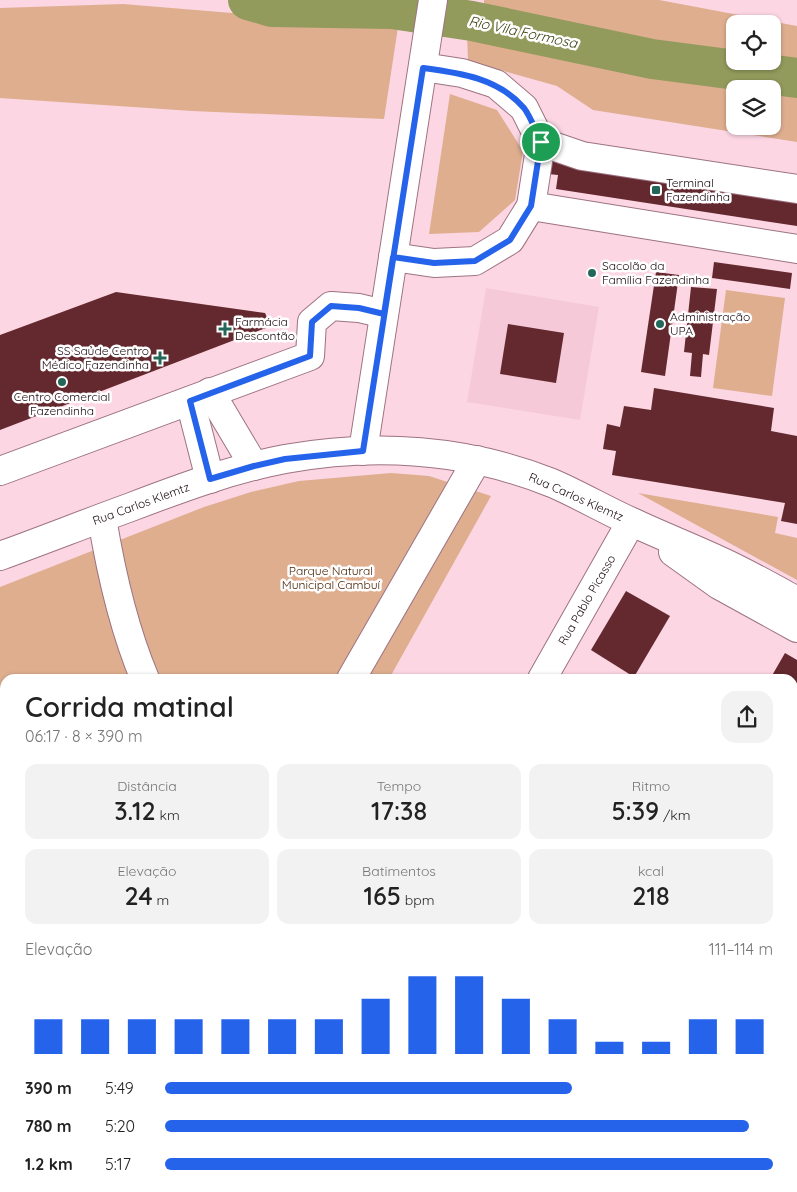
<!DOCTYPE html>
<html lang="pt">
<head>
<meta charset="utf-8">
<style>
	body { margin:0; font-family:Quicksand,sans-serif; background:#f2f2f2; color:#222; height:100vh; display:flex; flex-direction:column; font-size:19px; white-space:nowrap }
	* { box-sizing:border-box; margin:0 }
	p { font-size:16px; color:#767676 }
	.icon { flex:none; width:28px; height:28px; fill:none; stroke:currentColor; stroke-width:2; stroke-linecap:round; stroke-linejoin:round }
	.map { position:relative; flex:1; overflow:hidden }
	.side { position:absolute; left:0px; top:674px; width:798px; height:519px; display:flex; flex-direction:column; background:#fff; border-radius:15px 15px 0 0; box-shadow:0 1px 4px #0004 }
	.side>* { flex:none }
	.buttons { position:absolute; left:726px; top:15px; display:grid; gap:10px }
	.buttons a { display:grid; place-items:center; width:55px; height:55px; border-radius:10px; background:#fff; box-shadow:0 1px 4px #0004; font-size:25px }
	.pin { position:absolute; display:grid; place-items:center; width:42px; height:42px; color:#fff; margin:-21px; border:2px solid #fff; border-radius:50%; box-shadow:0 1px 5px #0007 }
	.round { display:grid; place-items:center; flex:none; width:52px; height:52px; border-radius:15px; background:#f2f2f2 }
	.summary { display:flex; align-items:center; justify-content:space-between; height:85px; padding:0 25px }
	h1 { font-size:28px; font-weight:600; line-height:38px }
	.metrics { display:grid; grid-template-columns:repeat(3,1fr); gap:8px; height:85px; padding:5px 25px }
	.metrics div { display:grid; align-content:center; border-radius:12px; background:#f2f2f2; text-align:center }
	.metrics b { font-size:25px; font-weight:600 }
	.metrics small { font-size:14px; font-weight:400 }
	.metrics p { font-size:14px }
	.chart { height:140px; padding:10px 25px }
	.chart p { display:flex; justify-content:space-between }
	.chart svg { width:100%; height:90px; margin-top:5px; stroke:#2563eb; stroke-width:6 }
	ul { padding:0 25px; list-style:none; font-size:16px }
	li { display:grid; grid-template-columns:80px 60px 1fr; align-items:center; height:38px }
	li i { height:12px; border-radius:6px; background:#2563eb }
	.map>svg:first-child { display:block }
</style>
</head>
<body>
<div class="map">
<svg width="797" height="1192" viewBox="0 0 797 1192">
	<rect width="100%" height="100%" fill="#fcd6e3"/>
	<polygon fill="#f6c9d9" points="486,288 599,307 580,420 467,402"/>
	<g fill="#deae8f">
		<polygon points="484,0 659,0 797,26 797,66 759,61 772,61 772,24 735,24 735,58 654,49 484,11"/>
		<polygon points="123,4 398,27 384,119 192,111 0,98 0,8"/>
		<polygon points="467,33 769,89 735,89 735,126 772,126 773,89 797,94 797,142 593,110 557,86 468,61"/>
		<polygon points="450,94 497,110 523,151 515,200 479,232 429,234"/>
		<polygon points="726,290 785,298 772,396 713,388"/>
		<polygon points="391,473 429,476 491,496 389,679 5,679 5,1038 0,1040 0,587 204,507 251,492 299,481"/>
		<polygon points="638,493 778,517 775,533 797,538 797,580"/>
		<polygon points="797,912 797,944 793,954 793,915"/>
	</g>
	<polygon fill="#929a5c" points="0,743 5,753 5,904 0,903"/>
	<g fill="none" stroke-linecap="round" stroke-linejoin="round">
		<polyline stroke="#929a5c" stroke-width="40" points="248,0 272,7 392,9 472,21 652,59 797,78"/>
	</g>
	<g fill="#63292f">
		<polygon points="550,161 797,197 797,226 556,189 558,175 548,174"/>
		<polygon points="714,262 792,273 790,289 712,278"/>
		<polygon points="656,272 679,275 665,376 641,372"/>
		<polygon points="691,287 717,289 709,355 703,354 701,377 690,376 692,353 684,352"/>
		<polygon points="116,292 265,313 271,326 0,430 0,335"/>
		<polygon points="508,324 564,333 556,383 500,374"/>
		<polygon points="654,388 774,408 771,431 797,436 797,524 781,521 785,503 612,475 616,451 603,449 607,424 620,427 624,406 651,410"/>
		<polygon points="626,591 670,616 634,677 591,650"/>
		<polygon points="785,653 797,660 797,764 792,761 792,679 770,679"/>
	</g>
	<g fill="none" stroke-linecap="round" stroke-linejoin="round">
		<g stroke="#9d7382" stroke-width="30">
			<g id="minor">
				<polyline points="541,142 582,156 797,189"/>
				<polyline points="531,206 797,249"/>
				<polyline points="393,257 434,263 475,261 510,240 531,206 541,142 524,108 496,84 462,73 423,67"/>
				<polyline points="210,392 254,466"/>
				<polyline points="190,401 210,479"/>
				<polyline points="363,451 433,0"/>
				<polyline points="0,471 310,356 312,322 331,306 359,308 384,314"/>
				<path d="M 102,518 C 111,573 123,627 145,679"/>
				<polyline points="351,679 477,460"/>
				<polyline points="542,679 631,522"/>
				<polyline points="792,1072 797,1076"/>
				<polyline points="626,1188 631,1192"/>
			</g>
		</g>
		<g stroke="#9d7382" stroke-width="30">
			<g id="major">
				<polyline points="673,552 719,585 797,628"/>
				<path d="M 0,556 C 44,540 87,523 131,507 C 181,488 232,469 285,459 C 375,443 467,449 552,483 C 580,495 605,510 632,522 C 664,537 698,550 729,565 C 752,576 775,589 797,601"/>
				<polyline points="792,881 797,877"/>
				<polyline points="792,998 797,988"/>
				<polyline points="0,1177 5,1175"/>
				<polyline points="649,1192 654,1188"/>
			</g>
		</g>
		<use href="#minor" stroke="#fff" stroke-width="28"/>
		<use href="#major" stroke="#fff" stroke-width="28"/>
	</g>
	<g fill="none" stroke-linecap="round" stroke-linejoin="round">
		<g stroke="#fff" stroke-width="10">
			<path id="route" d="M 541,142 L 531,206 L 510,240 L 475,261 L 434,263 L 393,257 L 384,314 L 359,308 L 331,306 L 312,322 L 310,356 L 190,401 L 210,479 L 254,466 L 285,459 L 363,451 C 383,323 403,195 423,68 C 460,73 498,78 524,108 C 531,117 536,132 541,142"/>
		</g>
		<use href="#route" stroke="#2563eb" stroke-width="6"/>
	</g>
	<g fill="#246758" stroke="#fff" stroke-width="2">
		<rect x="651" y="185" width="10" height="10" rx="2.5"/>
		<circle cx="592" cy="273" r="5"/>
		<circle cx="660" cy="324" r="5"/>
		<path d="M222.5 321.5h5v5h5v5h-5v5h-5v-5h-5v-5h5z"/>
		<path d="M157.5 350.5h5v5h5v5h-5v5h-5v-5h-5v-5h5z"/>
		<circle cx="62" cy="382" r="5"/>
	</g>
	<g text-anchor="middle" stroke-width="5" stroke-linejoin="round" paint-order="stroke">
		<g font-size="12" fill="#19090f" stroke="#fff" text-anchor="start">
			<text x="666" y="187">Terminal<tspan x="666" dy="14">Fazendinha</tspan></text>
			<text x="602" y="270">Sacolão da<tspan x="602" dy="14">Família Fazendinha</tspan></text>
			<text x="670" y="321">Administração<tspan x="670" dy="14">UPA</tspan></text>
			<text x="235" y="326">Farmácia<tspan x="235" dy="14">Descontão</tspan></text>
			<text x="149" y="355" text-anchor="end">SS Saúde Centro<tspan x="149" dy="14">Médico Fazendinha</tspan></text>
			<text x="62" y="401" text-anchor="middle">Centro Comercial<tspan x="62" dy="14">Fazendinha</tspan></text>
		</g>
		<g font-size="12" fill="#19090f" stroke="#fff">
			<text transform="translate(576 497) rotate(24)" y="4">Rua Carlos Klemtz</text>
			<text transform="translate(141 504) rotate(-20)" y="4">Rua Carlos Klemtz</text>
			<text transform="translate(587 600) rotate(-60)" y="4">Rua Pablo Picasso</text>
		</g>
		<g font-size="12" fill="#482304" stroke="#fff">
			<text x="331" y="575">Parque Natural<tspan x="331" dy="14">Municipal Cambuí</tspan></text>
		</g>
		<g font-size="14" font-style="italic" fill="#3b4110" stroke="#fff">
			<text transform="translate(523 32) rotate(12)" y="5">Rio Vila Formosa</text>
		</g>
	</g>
</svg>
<div class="buttons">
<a><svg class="icon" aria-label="locate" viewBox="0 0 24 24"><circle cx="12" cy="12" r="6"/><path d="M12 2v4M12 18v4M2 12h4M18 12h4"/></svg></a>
<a><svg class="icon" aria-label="layers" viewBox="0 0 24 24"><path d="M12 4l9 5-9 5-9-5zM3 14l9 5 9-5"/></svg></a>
</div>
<div class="pin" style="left:541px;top:142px;background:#1e9e55"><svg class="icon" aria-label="arrive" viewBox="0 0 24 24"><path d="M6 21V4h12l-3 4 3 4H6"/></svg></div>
<section class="side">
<div class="summary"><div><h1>Corrida matinal</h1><p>06:17 · 8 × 390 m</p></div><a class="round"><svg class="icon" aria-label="share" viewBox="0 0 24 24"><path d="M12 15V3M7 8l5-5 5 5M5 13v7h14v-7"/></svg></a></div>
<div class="metrics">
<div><p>Distância</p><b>3.12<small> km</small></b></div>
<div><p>Tempo</p><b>17:38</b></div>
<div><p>Ritmo</p><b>5:39<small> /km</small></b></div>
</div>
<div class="metrics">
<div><p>Elevação</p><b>24<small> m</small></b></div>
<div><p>Batimentos</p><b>165<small> bpm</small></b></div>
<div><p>kcal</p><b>218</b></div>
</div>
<div class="chart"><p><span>Elevação</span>111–114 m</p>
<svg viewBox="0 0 160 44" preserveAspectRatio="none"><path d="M5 44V27M15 44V27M25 44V27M35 44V27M45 44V27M55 44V27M65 44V27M75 44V17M85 44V6M95 44V6M105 44V17M115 44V27M125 44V38M135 44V38M145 44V27M155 44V27"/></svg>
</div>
<ul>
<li><b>390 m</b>5:49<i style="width:67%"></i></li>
<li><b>780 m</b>5:20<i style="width:96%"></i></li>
<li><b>1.2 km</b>5:17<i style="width:100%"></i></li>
</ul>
</section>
</div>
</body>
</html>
